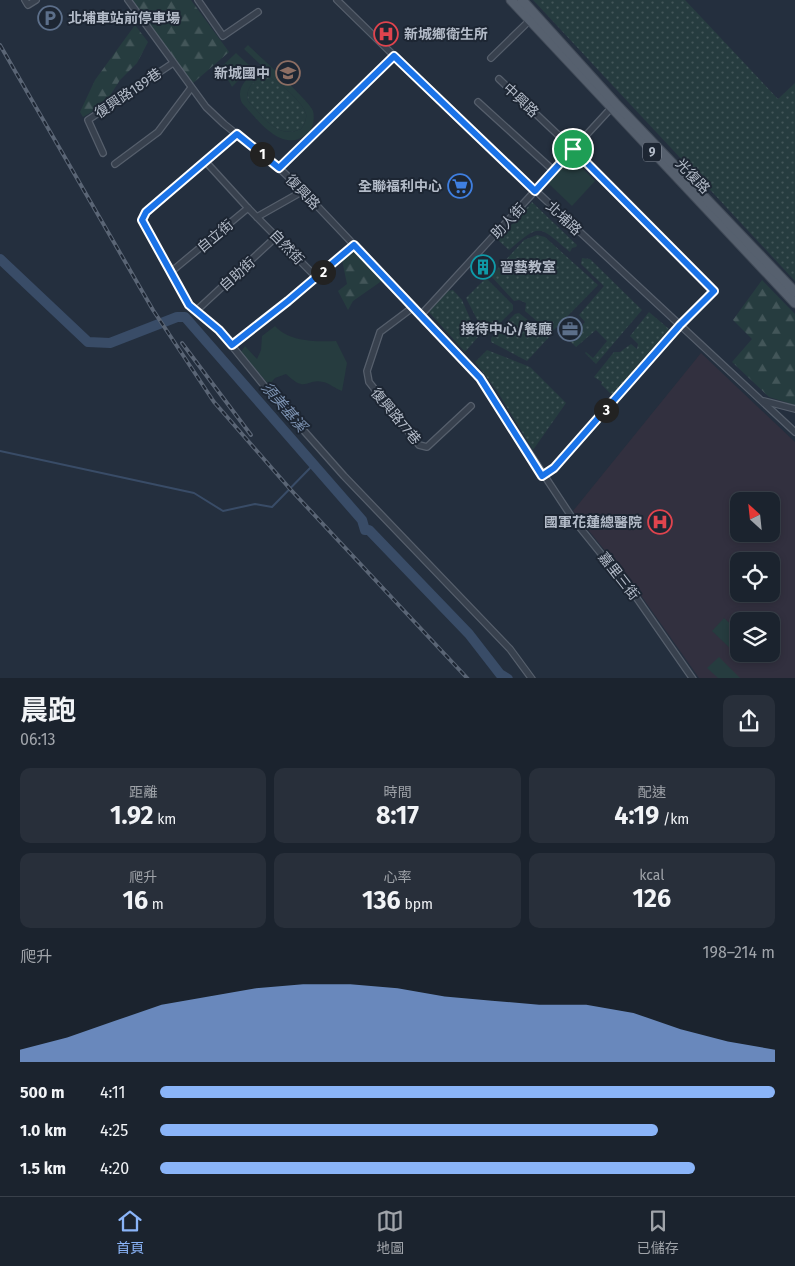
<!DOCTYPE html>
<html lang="zh-TW">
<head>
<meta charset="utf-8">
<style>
	body { margin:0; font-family:"Fira Sans","Noto Sans TC",sans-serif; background:#282f3a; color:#f1f3f6; height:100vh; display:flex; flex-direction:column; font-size:19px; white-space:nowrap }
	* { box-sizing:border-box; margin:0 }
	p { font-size:16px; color:#a0a4aa }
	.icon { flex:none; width:28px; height:28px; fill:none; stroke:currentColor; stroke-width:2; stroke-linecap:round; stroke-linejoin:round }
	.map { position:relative; height:678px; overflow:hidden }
	.panel { display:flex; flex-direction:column; background:#1b232e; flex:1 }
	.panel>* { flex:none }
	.needle { width:32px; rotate:333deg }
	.tools { position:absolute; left:730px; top:492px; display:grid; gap:10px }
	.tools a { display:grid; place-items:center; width:50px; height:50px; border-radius:10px; background:#1b232e; box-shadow:0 2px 8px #0003,0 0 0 1px #39404a; font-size:25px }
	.pin { position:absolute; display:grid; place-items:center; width:42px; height:42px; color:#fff; margin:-21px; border:2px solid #fff; border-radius:50%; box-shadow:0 1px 5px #0007 }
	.km { position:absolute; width:25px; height:25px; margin:-12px; border-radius:50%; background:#222; color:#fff; font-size:14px; line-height:25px; text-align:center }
	.round { display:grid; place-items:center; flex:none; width:52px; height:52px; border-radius:10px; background:#282f3a }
	.head { display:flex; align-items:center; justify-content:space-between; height:85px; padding:0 20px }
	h1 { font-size:28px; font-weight:700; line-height:38px }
	.figures { display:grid; grid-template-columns:repeat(3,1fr); gap:8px; height:85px; padding:5px 20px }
	.figures div { display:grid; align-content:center; border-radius:10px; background:#282f3a; text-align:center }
	.figures b { font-size:25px; font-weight:700 }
	.figures small { font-size:14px; font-weight:400 }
	.figures p { font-size:14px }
	.chart { height:140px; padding:10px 20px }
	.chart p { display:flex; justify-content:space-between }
	.chart svg { width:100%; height:90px; margin-top:5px; fill:#8ab4f8; opacity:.7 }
	ul { padding:0 20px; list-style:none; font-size:16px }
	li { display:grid; grid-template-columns:80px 60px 1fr; align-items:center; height:38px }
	li i { height:12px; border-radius:6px; background:#8ab4f8 }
	.dock { display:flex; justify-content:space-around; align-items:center; height:70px; border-top:1px solid #39404a; background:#1b232e; font-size:14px; color:#a0a4aa }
	.dock a { display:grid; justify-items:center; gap:2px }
	.dock .selected { color:#8ab4f8 }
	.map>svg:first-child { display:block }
</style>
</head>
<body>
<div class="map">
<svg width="795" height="679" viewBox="0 0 795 679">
	<defs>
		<pattern id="grass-dots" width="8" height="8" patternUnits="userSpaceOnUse" patternTransform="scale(1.25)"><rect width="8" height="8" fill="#263c3f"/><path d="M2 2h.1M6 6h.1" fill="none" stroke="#435659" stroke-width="1.8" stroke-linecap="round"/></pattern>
		<pattern id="forest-firs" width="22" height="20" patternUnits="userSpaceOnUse" patternTransform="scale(1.25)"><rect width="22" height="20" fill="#263c3f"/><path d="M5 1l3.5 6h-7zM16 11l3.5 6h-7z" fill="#435659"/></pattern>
	</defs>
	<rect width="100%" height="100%" fill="#242f3e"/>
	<path fill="#32303f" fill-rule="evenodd" d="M 701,353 L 795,442 L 795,678 L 699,678 L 640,594 L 573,511 ZM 739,501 L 771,501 L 771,534 L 739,534 ZM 739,561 L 771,561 L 771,594 L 739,594 ZM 739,621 L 771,621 L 771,654 L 739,654 Z"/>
	<g fill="url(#grass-dots)">
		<polygon points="533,0 685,0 778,99 795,83 795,281"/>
		<path d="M 266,76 C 277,79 304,103 306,114 C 307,120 304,125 301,129 C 277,140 264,117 248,101 C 245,88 254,79 266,76 Z"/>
		<path d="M 532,202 L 577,245 L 576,247 L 572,248 L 570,252 C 539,226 541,222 509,250 L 498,240 Z"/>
		<polygon points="537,235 545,237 598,285 551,333 525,311 526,303 519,300 514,301 491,276 524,240"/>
		<polygon points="582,258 590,259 642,310 596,364 585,353 586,352 593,358 607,341 596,330 576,347 569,340 585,322 579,315 604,286 581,264"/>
		<polygon points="486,278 513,305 513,310 486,337 466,298"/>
		<polygon points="453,290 462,300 478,337 465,352 428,311 448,291"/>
		<polygon points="649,312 669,329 612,395 601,384 602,382 594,377 614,352 620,352 631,344 637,349 638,344 630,336"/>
		<polygon points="519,313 549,337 527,361 491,342 491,338 515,314"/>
		<polygon points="487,350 530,367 566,403 533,450 497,391 475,362"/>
	</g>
	<g fill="url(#forest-firs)">
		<polygon points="132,0 191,0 229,52 192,84"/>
		<polygon points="135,25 148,42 137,63 120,80 104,105 83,117 80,112 95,80"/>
		<polygon points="354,251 383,280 353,301 348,310 338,291 347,284 342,260"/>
		<polygon points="762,280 795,314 795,405 769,397 732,362 752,339 733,320"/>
	</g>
	<g fill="#263c3f" fill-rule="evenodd">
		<path d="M 248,45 C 259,56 310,101 313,111 C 315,118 313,128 308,133 C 283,156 257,119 242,103 C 234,86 251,72 266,70 L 244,49 ZM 266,76 C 277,79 304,103 306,114 C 307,120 304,125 301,129 C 277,140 264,117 248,101 C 245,88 254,79 266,76 Z"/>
		<polygon points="236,53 251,67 232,87 221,67"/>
		<polygon points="573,159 595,181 572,206 548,183 568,160"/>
		<path d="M 275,326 C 289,342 317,342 336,341 L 347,363 L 342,391 C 336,389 329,383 323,382 C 306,378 307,394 286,374 L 275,378 L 269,385 L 241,352 L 245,346 L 257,359 L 261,350 L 262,336 Z"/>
		<polygon points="724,618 739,632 739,645 733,651 712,631"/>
		<polygon points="719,657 740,678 718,678 707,668"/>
	</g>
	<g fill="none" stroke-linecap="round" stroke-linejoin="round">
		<polyline stroke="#394c67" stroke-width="2" points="0,451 194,493 223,511 255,504 272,507 313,465"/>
		<polyline stroke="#394c67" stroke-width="10" points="0,259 88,342 110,343 177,317 185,317 362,520 365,530 369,530 469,634 500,674 508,679"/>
		<g stroke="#565f6c" stroke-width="8">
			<g id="minor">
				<polyline points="25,0 28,5 36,0"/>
				<polyline points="128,0 206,107 224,124 279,168 303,191 480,378 573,519 636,597 693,679"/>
				<polyline points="198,0 223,36 258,12"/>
				<polyline points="337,0 465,125 795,432"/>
				<polyline points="491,58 529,21"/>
				<polyline points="499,79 573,149 714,291 681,325 554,468 543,476"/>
				<polyline points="478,102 554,171"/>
				<polyline points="237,134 147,212 142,220 189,305 219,330 266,388 344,476 510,649 532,679"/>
				<polyline points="103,153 88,120 173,63"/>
				<polyline points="206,162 248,208"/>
				<polyline points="115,164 158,132 191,88"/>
				<polyline points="279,168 394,56"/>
				<polyline points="257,217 303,191"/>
				<polyline points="172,271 248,208 316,277"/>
				<polyline points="412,308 380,332 367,371 369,382 419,445 427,447 471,406"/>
				<polyline points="196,311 277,236"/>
				<polyline points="420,316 613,106"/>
				<polyline points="232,345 289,301 354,245"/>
				<polyline points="764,401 795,409"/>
			</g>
		</g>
		<g stroke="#414a57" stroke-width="11">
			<g id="primary">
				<polyline points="511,0 795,303"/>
				<polyline points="522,0 615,103 795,292"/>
			</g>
		</g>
		<use href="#minor" stroke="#38414e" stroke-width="5.5"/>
		<use href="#primary" stroke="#56606e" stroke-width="9"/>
		<g stroke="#5a6575" stroke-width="4">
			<g id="rail">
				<polyline points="0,45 153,310 214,402 291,490 468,679"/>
				<polyline points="182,343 251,435"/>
			</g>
		</g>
		<use href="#rail" stroke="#1d2633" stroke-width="2" stroke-dasharray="5.5" stroke-linecap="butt"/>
	</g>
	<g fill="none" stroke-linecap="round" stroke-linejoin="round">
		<g stroke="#fff" stroke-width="10">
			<polygon id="route" points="394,56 535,191 573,149 714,291 680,325 554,468 542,476 480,378 354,245 288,301 232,345 219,330 189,305 142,220 146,212 237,134 279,168"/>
		</g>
		<use href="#route" stroke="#1a73e8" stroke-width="6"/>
	</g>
	<defs>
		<g id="parking-ring" transform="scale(1.25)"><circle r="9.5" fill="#1d2633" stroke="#5c6f8a" stroke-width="1.5"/><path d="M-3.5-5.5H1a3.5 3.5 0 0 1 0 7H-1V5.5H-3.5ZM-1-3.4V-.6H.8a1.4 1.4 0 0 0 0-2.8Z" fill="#5c6f8a"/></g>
		<g id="hospital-ring" transform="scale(1.25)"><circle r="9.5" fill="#1d2633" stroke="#e0444e" stroke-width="1.5"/><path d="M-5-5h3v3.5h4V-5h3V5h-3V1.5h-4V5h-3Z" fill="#e0444e"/></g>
		<g id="school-ring" transform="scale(1.25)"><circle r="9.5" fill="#1d2633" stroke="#8d6e63" stroke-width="1.5"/><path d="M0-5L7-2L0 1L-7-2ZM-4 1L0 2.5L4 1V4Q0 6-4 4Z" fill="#8d6e63"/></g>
		<g id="supermarket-ring" transform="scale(1.25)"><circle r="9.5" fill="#1d2633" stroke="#3f7fe0" stroke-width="1.5"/><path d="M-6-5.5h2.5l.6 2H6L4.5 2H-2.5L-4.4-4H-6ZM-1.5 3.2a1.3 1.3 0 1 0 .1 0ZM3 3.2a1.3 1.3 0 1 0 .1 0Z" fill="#3f7fe0"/></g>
		<g id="building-ring" transform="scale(1.25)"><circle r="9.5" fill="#1d2633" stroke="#0f9aa8" stroke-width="1.5"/><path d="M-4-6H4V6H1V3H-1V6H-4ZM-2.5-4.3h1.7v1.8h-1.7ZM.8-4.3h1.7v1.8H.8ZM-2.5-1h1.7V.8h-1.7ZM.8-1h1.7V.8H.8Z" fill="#0f9aa8"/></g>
		<g id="office-ring" transform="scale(1.25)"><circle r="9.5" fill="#1d2633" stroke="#5c6f8a" stroke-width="1.5"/><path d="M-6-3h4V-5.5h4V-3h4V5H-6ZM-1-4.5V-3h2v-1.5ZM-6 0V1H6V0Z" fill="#5c6f8a"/></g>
	</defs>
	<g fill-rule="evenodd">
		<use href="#parking-ring" x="50" y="18"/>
		<use href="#hospital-ring" x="386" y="34"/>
		<use href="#school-ring" x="288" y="73"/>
		<use href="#supermarket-ring" x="460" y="186"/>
		<use href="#building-ring" x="483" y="267"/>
		<use href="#office-ring" x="570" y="329"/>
		<use href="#hospital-ring" x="660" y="522"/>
	</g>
	<g text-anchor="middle" stroke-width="4" stroke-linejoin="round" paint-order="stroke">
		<rect fill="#1d2633" stroke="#878f9c" stroke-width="1" x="643" y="142.5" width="18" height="19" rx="4"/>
		<g font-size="12" font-weight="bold" fill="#b4bcc9">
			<text x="652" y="156">9</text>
		</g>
		<g font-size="14" font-weight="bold" fill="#b4bcc9" stroke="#1d2633" text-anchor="end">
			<text x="68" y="23" text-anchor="start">北埔車站前停車場</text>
			<text x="404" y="39" text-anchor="start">新城鄉衛生所</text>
			<text x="270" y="78">新城國中</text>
			<text x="442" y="191">全聯福利中心</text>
			<text x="500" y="272" text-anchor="start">習藝教室</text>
			<text x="552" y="334">接待中心/餐廳</text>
			<text x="642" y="527">國軍花蓮總醫院</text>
		</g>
		<g font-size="14" fill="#b4bcc9" stroke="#1d2633">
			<text transform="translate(128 93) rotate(-34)" y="5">復興路189巷</text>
			<text transform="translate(521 100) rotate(43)" y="5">中興路</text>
			<text transform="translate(693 176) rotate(46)" y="5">光復路</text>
			<text transform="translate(303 192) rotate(46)" y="5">復興路</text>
			<text transform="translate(564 218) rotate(43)" y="5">北埔路</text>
			<text transform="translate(508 221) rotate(-47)" y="5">助人街</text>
			<text transform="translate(215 236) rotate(-40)" y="5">自立街</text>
			<text transform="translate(287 247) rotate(46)" y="5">自然街</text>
			<text transform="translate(237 274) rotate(-42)" y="5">自助街</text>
			<text transform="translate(396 416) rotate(50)" y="5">復興路77巷</text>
			<text transform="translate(619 576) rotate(52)" y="5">嘉里三街</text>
		</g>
		<g font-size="15" font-style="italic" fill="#7c92b1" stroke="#1d2633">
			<text transform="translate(284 407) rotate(49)" y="5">須美基溪</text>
		</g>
	</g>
</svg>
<div class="tools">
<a><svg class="needle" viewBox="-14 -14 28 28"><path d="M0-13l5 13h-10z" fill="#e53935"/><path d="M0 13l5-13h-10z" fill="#a0a4aa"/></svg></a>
<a><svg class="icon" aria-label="locate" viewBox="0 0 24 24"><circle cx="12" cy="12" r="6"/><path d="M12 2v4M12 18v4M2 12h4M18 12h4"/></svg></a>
<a><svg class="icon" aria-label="layers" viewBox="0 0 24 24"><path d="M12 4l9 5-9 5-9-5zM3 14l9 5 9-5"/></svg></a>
</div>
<div class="pin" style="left:573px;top:149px;background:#1e9e55"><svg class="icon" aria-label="arrive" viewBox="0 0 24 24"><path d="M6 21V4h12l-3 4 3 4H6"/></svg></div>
<b class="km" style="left:262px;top:154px">1</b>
<b class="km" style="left:323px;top:272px">2</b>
<b class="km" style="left:606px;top:410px">3</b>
</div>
<section class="panel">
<div class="head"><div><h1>晨跑</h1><p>06:13</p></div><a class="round"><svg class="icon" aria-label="share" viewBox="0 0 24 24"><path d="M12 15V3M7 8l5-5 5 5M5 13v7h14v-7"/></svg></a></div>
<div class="figures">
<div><p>距離</p><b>1.92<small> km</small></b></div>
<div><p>時間</p><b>8:17</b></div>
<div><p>配速</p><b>4:19<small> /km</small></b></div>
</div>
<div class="figures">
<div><p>爬升</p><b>16<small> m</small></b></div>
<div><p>心率</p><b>136<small> bpm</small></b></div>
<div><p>kcal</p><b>126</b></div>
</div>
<div class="chart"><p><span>爬升</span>198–214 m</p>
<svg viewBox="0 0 160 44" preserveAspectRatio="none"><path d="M0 44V38L10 32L20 24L30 16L40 12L50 8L60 6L70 6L80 8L90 12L100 14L110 16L120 16L130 20L140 28L150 34L160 38V44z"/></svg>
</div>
<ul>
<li><b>500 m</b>4:11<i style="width:100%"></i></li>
<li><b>1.0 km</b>4:25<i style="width:81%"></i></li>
<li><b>1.5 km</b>4:20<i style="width:87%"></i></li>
</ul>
</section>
<nav class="dock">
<a class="selected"><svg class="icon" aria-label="home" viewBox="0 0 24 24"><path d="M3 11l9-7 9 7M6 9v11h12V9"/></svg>首頁</a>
<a><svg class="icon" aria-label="map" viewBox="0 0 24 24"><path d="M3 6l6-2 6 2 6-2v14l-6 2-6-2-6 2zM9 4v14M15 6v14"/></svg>地圖</a>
<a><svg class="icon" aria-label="saved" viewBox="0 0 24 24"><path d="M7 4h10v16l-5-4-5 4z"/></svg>已儲存</a>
</nav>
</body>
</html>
